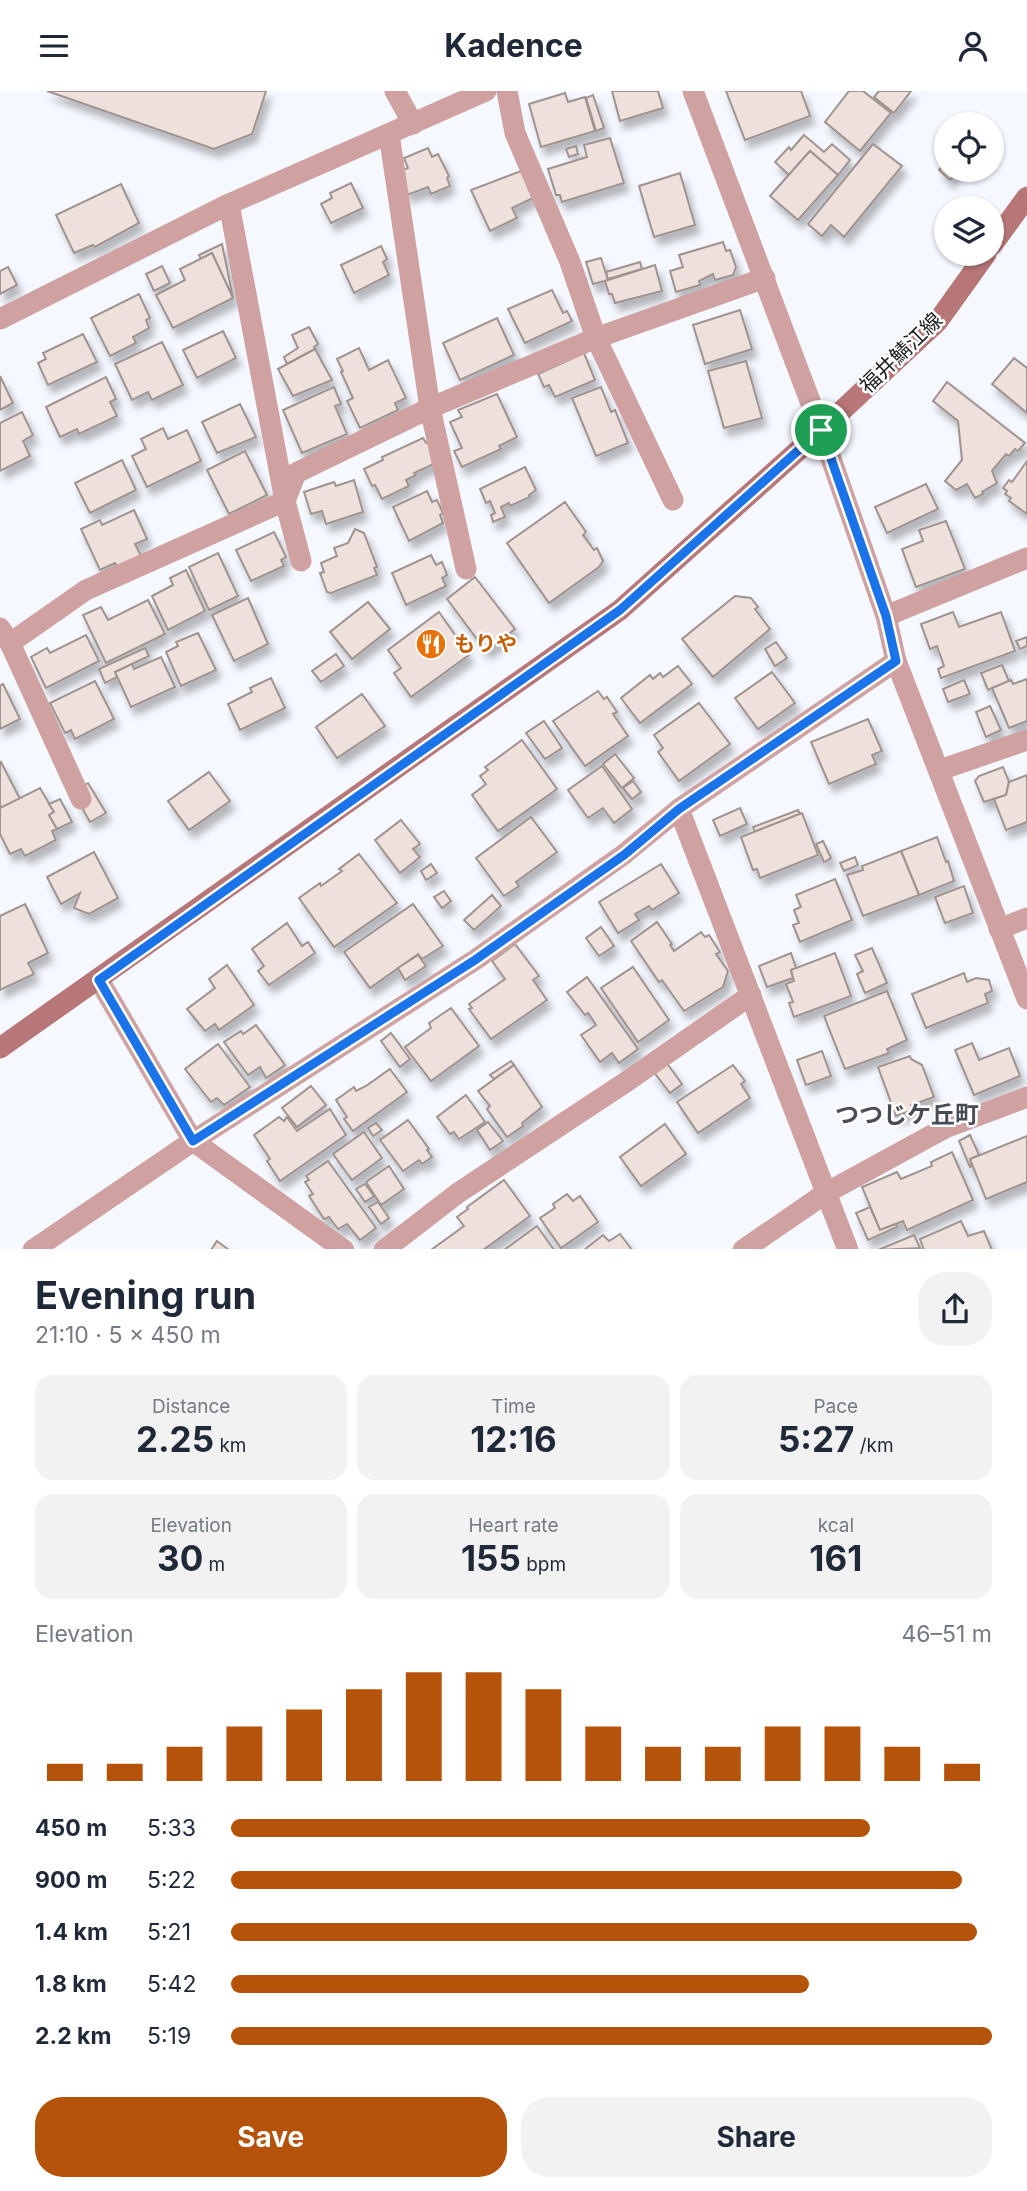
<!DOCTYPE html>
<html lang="en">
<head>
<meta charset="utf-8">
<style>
	body { margin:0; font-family:Inter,"Noto Sans JP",sans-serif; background:#f2f2f3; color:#1f2937; height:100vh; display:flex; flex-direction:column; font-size:26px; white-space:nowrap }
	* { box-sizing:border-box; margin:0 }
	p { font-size:23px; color:#747a83 }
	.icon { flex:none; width:38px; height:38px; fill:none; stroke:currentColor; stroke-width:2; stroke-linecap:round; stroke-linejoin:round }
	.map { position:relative; height:1158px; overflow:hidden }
	.details { display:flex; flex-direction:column; background:#fff; flex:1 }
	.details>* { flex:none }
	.fabs { position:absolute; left:934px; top:21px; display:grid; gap:14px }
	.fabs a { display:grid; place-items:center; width:70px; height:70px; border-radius:50%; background:#fff; box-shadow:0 2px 5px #0004; font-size:35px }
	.pin { position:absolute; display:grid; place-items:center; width:60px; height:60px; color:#fff; margin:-30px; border:4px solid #fff; border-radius:50%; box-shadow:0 2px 7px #0007 }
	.round { display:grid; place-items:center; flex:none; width:74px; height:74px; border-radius:28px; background:#f2f2f3 }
	.headline { display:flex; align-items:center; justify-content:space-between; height:119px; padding:0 35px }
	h1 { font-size:38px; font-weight:700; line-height:52px }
	.metrics { display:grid; grid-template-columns:repeat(3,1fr); gap:10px; height:119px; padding:7px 35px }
	.metrics div { display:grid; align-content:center; border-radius:18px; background:#f2f2f3; text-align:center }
	.metrics b { font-size:35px; font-weight:700 }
	.metrics small { font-size:19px; font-weight:400 }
	.metrics p { font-size:19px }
	.chart { height:196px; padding:14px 35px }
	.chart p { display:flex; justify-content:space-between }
	.chart svg { width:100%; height:126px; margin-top:7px; stroke:#b45309; stroke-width:6 }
	.cta { display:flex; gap:14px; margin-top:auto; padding:14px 35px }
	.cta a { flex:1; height:80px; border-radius:28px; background:#b45309; color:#fff; font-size:28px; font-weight:700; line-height:80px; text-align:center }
	.cta a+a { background:#f2f2f3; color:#1f2937 }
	ul { padding:0 35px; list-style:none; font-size:23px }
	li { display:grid; grid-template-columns:112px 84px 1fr; align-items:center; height:52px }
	li i { height:18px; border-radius:9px; background:#b45309 }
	header { display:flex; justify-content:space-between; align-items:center; height:91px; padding:0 35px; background:#fff; font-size:32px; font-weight:700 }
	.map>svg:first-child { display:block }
</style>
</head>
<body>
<header><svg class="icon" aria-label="menu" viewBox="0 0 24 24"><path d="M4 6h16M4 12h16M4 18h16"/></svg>Kadence<svg class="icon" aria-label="person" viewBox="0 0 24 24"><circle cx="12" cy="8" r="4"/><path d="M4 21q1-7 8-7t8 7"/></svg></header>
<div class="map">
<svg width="1027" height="1159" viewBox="0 0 1027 1159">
	<defs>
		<filter id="shadow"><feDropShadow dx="4.5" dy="8" stdDeviation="3.5" flood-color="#0004"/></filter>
	</defs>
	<rect width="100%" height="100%" fill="#f5f8ff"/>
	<g fill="#eee1dc" stroke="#9f938f" stroke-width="2" filter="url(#shadow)">
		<polygon points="47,0 266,0 252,43 214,58"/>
		<polygon points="612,0 658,0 663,17 620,30"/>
		<polygon points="726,0 801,0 810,25 745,49"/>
		<polygon points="849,0 863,0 891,22 860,60 825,31"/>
		<polygon points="879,0 911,0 894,22 874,6"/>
		<polygon points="565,2 568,11 585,6 595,40 541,56 529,13"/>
		<polygon points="593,4 604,37 596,40 586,7"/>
		<polygon points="804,44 824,61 832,53 850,69 838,84 810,60 789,84 775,71 789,56 791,59"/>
		<polygon points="610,47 624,92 562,111 560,104 556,104 548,78 587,66 584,54"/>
		<polygon points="873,53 902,75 844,146 831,134 822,145 808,133"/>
		<polygon points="576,55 578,63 569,66 566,58"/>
		<polygon points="428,57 432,66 438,63 449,85 447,87 450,95 431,103 428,96 407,104 400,80 408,77 404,67"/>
		<polygon points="810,60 838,84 798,129 770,105"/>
		<polygon points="944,73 947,79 951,79 956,82 950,89 939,79"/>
		<polygon points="521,80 533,107 512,117 517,127 490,140 471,99"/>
		<polygon points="680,82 695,134 654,146 639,95"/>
		<polygon points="351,92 363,117 331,132 321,113 332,107 330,102"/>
		<polygon points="121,93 139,132 95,156 93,154 74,162 56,124"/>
		<polygon points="723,151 726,160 730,159 736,176 733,184 715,189 713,183 699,190 700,194 676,201 670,180 683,176 679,164"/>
		<polygon points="222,153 233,207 212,162 201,168 199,164"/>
		<polygon points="381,155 387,168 383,171 389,184 354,202 341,174"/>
		<polygon points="212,162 233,207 173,237 156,204 185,189 180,178"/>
		<polygon points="601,167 608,189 593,193 586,171"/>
		<polygon points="640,171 642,178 608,188 606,181"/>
		<polygon points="655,174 662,200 615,212 612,203 609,203 605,190"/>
		<polygon points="162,175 170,192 154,200 146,183"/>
		<polygon points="8,176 17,194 0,203 0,180"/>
		<polygon points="552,199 563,222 567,220 572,230 525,252 508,218"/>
		<polygon points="139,203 150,227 146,229 149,237 133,246 136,252 110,265 91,227"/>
		<polygon points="740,219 752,258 705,273 693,234"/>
		<polygon points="497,227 514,264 460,289 443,252"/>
		<polygon points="309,236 318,253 314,256 315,258 287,273 284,266 298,257 292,244"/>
		<polygon points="223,240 236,267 197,287 183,259"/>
		<polygon points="83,243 97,271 48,294 38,272 46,268 43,262"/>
		<polygon points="162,251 183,294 152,309 148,301 132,309 115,273"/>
		<polygon points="359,257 369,279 388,269 406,307 395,312 398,319 360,337 347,310 353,307 341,281 343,280 337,268"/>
		<polygon points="315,258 332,289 293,305 278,278"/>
		<polygon points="584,262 595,289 555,306 549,294 544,296 538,283"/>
		<polygon points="1014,267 1027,277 1027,322 992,293"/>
		<polygon points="746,270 762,327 724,337 708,280"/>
		<polygon points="0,285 13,312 0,319"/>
		<polygon points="106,286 116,308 110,311 117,325 79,343 77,338 60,346 46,316"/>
		<polygon points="947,291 1025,352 1018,360 1015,358 1009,365 1006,363 992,380 997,392 982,401 983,403 975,407 967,393 956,399 945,390 962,369 958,330 933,310"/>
		<polygon points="334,296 341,313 335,315 347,343 302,362 283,319"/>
		<polygon points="601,296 611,321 615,319 628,352 596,365 572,307"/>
		<polygon points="497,303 517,346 499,355 501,358 462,376 454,360 462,357 450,331 462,326 458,319"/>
		<polygon points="240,313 256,346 217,362 202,331"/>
		<polygon points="22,321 33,344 23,350 30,365 0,380 0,332"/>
		<polygon points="163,337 168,348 187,339 201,370 147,396 132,365 146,358 141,348"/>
		<polygon points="423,347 426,352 428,351 436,372 414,382 416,384 406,389 409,395 382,408 375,394 372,395 364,378 383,369 382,366"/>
		<polygon points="245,360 267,404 229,423 207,379"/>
		<polygon points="122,369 136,399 90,422 75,392"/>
		<polygon points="1027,370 1027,423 1009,410 1011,407 1005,403 1007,400 1003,397 1009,389 1012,391"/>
		<polygon points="525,376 536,399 529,404 530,406 510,415 509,412 501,416 505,426 493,431 491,424 495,422 490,410 486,412 480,398"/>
		<polygon points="354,389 363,421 326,433 322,420 311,423 304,401 334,391 336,395"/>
		<polygon points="926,393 938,418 887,442 875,416"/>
		<polygon points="427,400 432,411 437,409 443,422 440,424 443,432 409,450 393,416"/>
		<polygon points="565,411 586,441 583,444 594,459 597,457 603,470 599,476 549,512 507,452"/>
		<polygon points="134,419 147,448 135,453 141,465 118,477 115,472 100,479 81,438 100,429 102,434"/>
		<polygon points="946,430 965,478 916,496 902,458 923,450 919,439"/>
		<polygon points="355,438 364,442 377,476 374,477 377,484 331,502 327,501 320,482 324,481 321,472 337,465 334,457 348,452"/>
		<polygon points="274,441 286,466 281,469 284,475 251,490 236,459"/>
		<polygon points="218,462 238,505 209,519 189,476"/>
		<polygon points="431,464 436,474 442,471 447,484 442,487 446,495 406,514 392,482"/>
		<polygon points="186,479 205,520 168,539 152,505 173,494 170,487"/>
		<polygon points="475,486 515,538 486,560 447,508"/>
		<polygon points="735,505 751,507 758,516 755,518 770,538 713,586 682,548"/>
		<polygon points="248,507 268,553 234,570 212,524"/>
		<polygon points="148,509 165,543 106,572 83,524 101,516 108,529"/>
		<polygon points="368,511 390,538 352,568 330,541"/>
		<polygon points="439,521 469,564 411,606 394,582 401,577 388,559"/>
		<polygon points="953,521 959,536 1001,521 1015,560 941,587 938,578 944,575 937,555 930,558 921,533"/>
		<polygon points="198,542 216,579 181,595 166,561 178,555 176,551"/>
		<polygon points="86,544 99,570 46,597 31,566 47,557 50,562"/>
		<polygon points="1027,546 1027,555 1020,558 1016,550"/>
		<polygon points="776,551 787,567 775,575 765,558"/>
		<polygon points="145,557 149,565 115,581 117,586 105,592 99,578"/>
		<polygon points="336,563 344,575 321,591 312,580"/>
		<polygon points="161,566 175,596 131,616 115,581 132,573 134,578"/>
		<polygon points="1002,574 1009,590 988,599 981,582"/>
		<polygon points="678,575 692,593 640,632 621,607 650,584 653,588 660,582 663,586"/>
		<polygon points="772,581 795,612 758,638 735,607"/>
		<polygon points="271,587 285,617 240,639 228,613 252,601 250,597"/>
		<polygon points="1027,588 1027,630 1009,637 992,597 1011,589 1013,593"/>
		<polygon points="964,589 970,603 948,611 943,598"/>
		<polygon points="95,590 114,628 75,648 71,639 65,642 50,612"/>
		<polygon points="3,593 20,628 0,638 0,595"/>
		<polygon points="598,600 604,608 607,606 617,621 613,623 628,645 585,675 553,630"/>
		<polygon points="362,603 385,635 337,667 316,636"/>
		<polygon points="699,612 730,653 679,690 658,661 663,657 654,644"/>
		<polygon points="990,615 1001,639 986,646 976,621"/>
		<polygon points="868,628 882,660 872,664 876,673 829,693 811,651"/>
		<polygon points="544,630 562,657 545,668 526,642"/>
		<polygon points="522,649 557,698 498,740 472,704 486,693 480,685 488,679 485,676"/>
		<polygon points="615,663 634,687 622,697 603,673"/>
		<polygon points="1,671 20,708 0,717 0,672"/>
		<polygon points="602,675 632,718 614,732 603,717 588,727 568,699"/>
		<polygon points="1003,676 1009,691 1006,704 984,711 975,690 979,685"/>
		<polygon points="209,681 230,710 189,739 168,710"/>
		<polygon points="1027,684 1027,731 1006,739 994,708 1006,704 1009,691"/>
		<polygon points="633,690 641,701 632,708 623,697"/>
		<polygon points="88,692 106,722 90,731 73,701"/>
		<polygon points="40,697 54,721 49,724 57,738 52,740 56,749 25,765 21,758 10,763 0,743 0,717"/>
		<polygon points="60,708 72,731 57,738 49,724 54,721 49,713"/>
		<polygon points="740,717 747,733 720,745 713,729"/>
		<polygon points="798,719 800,723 755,741 753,736"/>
		<polygon points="802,722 818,764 760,787 757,778 753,779 741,746"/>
		<polygon points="531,726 557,761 516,791 519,795 504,805 476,767"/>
		<polygon points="401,729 420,753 413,758 420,766 400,782 375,749"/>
		<polygon points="937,746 946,771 948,770 954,790 919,804 901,760"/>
		<polygon points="823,750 831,767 824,771 816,753"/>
		<polygon points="901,760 919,804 863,825 847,784 863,779 862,775"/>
		<polygon points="94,761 118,807 89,823 74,817 80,802 61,813 47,786"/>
		<polygon points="359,763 397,812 334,856 299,807 320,792 321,795 342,780 339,778"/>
		<polygon points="855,766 858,774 844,780 840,772"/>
		<polygon points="431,773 437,782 426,789 421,780"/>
		<polygon points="661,773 679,802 652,819 649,815 635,823 639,829 618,842 599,811"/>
		<polygon points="835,788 852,829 800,851 793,834 799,832 794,819 801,816 796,804"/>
		<polygon points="964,795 973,822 945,832 935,806"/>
		<polygon points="444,800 451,810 442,817 434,806"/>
		<polygon points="492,804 501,815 474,839 464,829"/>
		<polygon points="25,813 48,862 28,872 34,883 0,899 0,825"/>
		<polygon points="413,813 443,855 422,868 418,863 370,897 344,861"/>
		<polygon points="657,831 672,853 670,854 674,860 701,841 705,846 709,844 720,861 716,863 728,880 723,896 684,920 662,889 659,891 631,850"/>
		<polygon points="287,832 302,855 308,851 315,862 269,894 258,880 264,875 252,858"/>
		<polygon points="601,836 614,855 599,865 586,847"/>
		<polygon points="515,853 539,885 533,889 547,909 491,948 469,918 472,917 469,913 505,888 492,870"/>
		<polygon points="872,857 887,892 865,902 857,883 863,880 855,864"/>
		<polygon points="791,862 796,877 791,879 793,887 767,896 759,875"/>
		<polygon points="835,862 851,905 794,926 789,912 793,911 786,893 794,890 791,879"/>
		<polygon points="418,864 426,875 405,889 398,877"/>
		<polygon points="227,874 254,914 219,939 215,933 205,940 187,918 215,897 209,888"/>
		<polygon points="633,876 669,929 638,951 601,897"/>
		<polygon points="964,882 967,891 976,887 989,889 992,900 985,903 988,912 926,937 912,903"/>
		<polygon points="587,886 638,958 619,972 612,962 600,971 581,944 596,934 588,922 585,924 567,901"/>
		<polygon points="887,900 907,949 887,958 889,962 845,978 824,925"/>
		<polygon points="451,917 479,955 431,990 405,956 431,937 429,932"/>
		<polygon points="256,934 285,974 266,987 260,976 248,984 224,951 241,940 243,943"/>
		<polygon points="391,942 410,968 400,976 381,950"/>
		<polygon points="972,952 979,969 1009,957 1020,985 974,1004 955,959"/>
		<polygon points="218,953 250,996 224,1014 217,1007 211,1011 185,978"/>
		<polygon points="822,960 831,985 806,994 797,969"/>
		<polygon points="910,965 911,968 922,974 934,1006 911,1014 913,1019 896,1025 878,976"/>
		<polygon points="511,970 514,974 494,988 490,984"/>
		<polygon points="666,971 682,993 670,1002 653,980"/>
		<polygon points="514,974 542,1016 522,1032 523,1035 507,1046 487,1018 490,1015 478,1000"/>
		<polygon points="733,974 745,990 741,993 750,1007 698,1042 677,1011"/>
		<polygon points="390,978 407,1001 353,1040 344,1028 347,1026 336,1009 354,996 356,1000 366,995"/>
		<polygon points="311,995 326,1014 297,1036 282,1017"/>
		<polygon points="466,1004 485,1031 459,1048 454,1041 450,1043 437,1026"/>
		<polygon points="330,1018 346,1044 280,1090 267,1070 270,1068 254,1044 279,1026 284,1030 287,1026 297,1040"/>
		<polygon points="408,1029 429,1058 427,1059 432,1066 422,1073 419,1069 403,1080 380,1049"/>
		<polygon points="488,1031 503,1050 490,1059 477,1039"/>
		<polygon points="376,1032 382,1039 373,1045 368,1037"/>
		<polygon points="665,1033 686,1063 641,1095 620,1066"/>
		<polygon points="364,1041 382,1067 352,1089 333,1063"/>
		<polygon points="970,1044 979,1064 970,1068 972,1075 970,1076 959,1050"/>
		<polygon points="1027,1045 1027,1091 986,1108 970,1068"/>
		<polygon points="952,1061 973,1109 907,1139 903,1130 880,1139 862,1096 897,1081 901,1088 932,1075 931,1071"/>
		<polygon points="328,1070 376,1137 360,1149 347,1133 338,1138 329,1126 324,1128 309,1105 313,1103 305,1091 309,1089 306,1085"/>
		<polygon points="389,1075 404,1098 381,1114 366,1091"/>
		<polygon points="504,1089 530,1125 483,1159 431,1159 464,1135 457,1126 468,1118 467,1116"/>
		<polygon points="365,1093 374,1105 365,1111 356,1098"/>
		<polygon points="567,1103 573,1110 580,1105 598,1131 561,1157 540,1127 555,1117 553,1113"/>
		<polygon points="378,1111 389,1127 381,1133 369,1116"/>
		<polygon points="870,1116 880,1139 896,1133 897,1136 868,1149 856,1122"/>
		<polygon points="961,1130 968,1145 984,1140 992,1159 924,1159 920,1148"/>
		<polygon points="537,1135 554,1159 504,1159"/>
		<polygon points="620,1143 632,1159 584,1159 603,1144 609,1150"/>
		<polygon points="914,1144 920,1157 878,1159"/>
		<polygon points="217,1150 229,1159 211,1159"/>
	</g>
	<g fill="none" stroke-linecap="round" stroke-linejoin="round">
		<g stroke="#cfa1a1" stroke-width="21">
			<polyline points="395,0 413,33"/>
			<polyline points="507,0 515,42 570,171 596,247 673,409"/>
			<polyline points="389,43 430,317 466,478"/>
			<polyline points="229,113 285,410 301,470"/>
			<polyline points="0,228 229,113 486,0"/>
			<polyline points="886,525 1027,467"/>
			<polyline points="0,537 10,552 81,708"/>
			<polyline points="10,552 86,499 285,410 296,382 430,317 596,247 765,187"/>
			<polyline points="940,679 1027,649"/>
			<polyline points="679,718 848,1159"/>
			<polyline points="999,838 1027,827"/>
			<polyline points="99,889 193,1050 344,1159"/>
			<polyline points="33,1159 193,1050 475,869 623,764 679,718 896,570"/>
			<polyline points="384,1159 458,1102 629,989 751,904"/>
			<polyline points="743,1159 826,1102 945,1037 1027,1006"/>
		</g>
		<polyline stroke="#cfa1a1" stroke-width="21" points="693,0 821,339 886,525 896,570 1027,908"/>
		<g stroke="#b77677" stroke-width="21">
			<polyline points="992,154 1027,106"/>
			<polyline points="0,957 620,519 821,339 938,230 986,163"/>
		</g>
	</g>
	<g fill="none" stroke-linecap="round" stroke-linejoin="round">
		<g stroke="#fff" stroke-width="14">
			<polygon id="route" points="821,339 886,525 896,570 679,718 624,764 475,869 193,1050 99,889 620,519"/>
		</g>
		<use href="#route" stroke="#1a73e8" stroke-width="9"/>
	</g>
	<defs>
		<g id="restaurant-disc" transform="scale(1.575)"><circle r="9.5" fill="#e8710a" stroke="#fff"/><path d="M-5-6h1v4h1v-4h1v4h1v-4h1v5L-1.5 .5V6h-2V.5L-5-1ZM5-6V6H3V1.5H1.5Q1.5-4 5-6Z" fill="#fff"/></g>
	</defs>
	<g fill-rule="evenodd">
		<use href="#restaurant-disc" x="431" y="553"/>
	</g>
	<g text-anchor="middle" stroke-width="5" stroke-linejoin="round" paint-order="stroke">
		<g font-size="21" fill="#202226" stroke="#fff">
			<text transform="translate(901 262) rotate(-44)" y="7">福井鯖江線</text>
		</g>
		<g font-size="21" font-weight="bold" fill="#c56008" stroke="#fff" text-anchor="start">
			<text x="454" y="560">もりや</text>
		</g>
		<g font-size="24" font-weight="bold" fill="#484c55" stroke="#fff">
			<text x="907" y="1032">つつじケ丘町</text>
		</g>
	</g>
</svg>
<div class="fabs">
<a><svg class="icon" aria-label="locate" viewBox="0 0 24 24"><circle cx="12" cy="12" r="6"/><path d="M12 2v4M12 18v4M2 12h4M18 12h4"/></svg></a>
<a><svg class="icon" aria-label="layers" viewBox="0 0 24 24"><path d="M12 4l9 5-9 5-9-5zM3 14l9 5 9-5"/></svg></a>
</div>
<div class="pin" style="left:821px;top:339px;background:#1e9e55"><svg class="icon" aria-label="arrive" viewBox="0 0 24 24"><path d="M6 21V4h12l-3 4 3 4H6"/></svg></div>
</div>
<section class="details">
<div class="headline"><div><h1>Evening run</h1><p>21:10 · 5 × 450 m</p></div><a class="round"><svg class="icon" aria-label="share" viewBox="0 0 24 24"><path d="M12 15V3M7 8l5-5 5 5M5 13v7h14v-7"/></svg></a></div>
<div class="metrics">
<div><p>Distance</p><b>2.25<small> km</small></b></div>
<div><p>Time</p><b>12:16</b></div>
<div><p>Pace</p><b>5:27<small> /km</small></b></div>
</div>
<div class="metrics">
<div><p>Elevation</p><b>30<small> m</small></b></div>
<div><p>Heart rate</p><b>155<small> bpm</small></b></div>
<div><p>kcal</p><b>161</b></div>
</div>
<div class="chart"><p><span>Elevation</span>46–51 m</p>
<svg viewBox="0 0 160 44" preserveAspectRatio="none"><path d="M5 44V38M15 44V38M25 44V32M35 44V25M45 44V19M55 44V12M65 44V6M75 44V6M85 44V12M95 44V25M105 44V32M115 44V32M125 44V25M135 44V25M145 44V32M155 44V38"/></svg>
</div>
<ul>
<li><b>450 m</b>5:33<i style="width:84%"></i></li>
<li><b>900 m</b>5:22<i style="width:96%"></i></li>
<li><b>1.4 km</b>5:21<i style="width:98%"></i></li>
<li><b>1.8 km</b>5:42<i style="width:76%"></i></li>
<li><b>2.2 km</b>5:19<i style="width:100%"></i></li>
</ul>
<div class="cta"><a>Save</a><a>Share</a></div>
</section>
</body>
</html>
